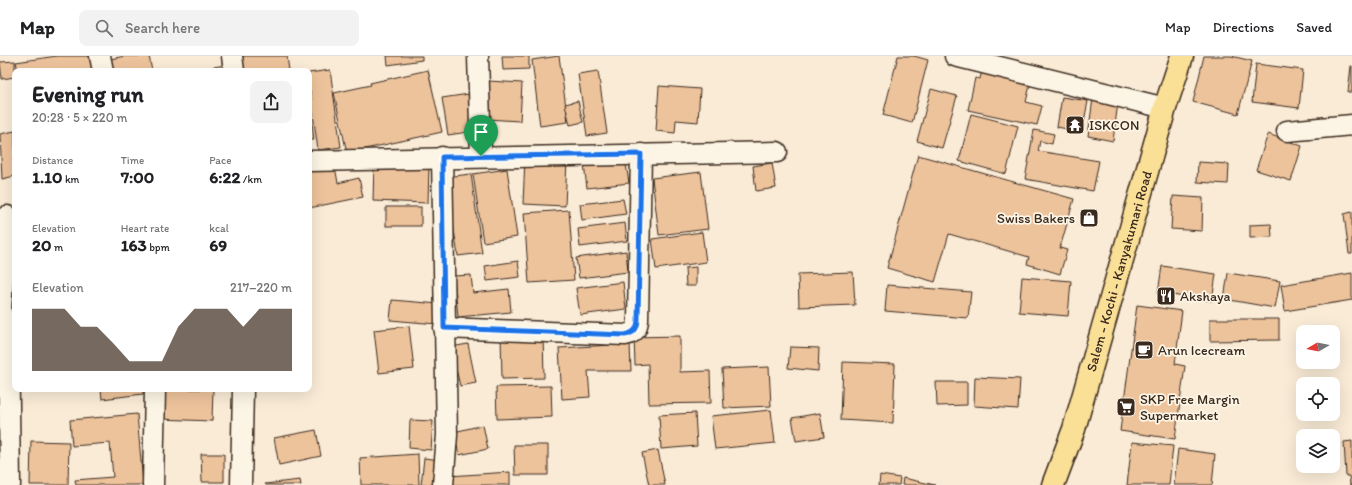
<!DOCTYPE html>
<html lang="en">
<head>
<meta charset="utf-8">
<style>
	body { margin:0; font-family:Itim,sans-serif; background:#f2f2f2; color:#202124; height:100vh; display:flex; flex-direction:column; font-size:15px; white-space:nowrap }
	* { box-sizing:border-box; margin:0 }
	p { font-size:13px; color:#757577 }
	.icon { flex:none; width:22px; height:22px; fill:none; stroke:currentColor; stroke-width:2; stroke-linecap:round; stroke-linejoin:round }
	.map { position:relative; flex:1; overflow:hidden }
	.details { position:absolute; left:12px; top:12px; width:300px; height:324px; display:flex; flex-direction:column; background:#fff; border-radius:8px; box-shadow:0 4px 16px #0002 }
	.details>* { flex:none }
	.needle { width:26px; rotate:260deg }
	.controls { position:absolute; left:1296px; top:269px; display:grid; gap:8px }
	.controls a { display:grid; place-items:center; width:44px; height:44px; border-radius:8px; background:#fff; box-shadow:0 4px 16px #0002; font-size:20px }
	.pin { position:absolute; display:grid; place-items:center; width:34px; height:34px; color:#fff; margin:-41px -17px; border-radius:50% 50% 50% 0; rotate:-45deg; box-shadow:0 0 4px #0007 }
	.pin .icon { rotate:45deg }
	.round { display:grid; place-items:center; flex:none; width:42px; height:42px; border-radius:8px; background:#f2f2f2 }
	.head { display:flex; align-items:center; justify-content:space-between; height:68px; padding:0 20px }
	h1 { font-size:22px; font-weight:700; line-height:30px }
	.metrics { display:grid; grid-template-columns:repeat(3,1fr); gap:6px; height:68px; padding:4px 20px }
	.metrics div { display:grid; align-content:center }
	.metrics b { font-size:17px; font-weight:700 }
	.metrics small { font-size:11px; font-weight:400 }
	.metrics p { font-size:11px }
	.chart { height:112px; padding:8px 20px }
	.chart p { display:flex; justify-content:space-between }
	.chart svg { width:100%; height:72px; margin-top:4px; fill:#3b2a1e; opacity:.7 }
	header { display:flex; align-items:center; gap:24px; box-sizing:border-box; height:56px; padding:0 20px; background:#fff; border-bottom:1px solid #e0e0e0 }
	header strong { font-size:19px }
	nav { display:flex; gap:22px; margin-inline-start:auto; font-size:14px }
	.search { width:280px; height:36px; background:#f2f2f2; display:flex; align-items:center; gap:10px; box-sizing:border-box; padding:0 14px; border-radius:8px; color:#757577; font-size:15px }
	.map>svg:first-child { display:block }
</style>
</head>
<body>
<header>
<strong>Map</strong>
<div class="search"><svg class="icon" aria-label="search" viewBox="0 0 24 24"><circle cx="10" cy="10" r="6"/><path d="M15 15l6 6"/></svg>Search here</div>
<nav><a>Map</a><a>Directions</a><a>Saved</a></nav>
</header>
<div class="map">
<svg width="1352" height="429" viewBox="0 0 1352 429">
	<rect width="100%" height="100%" fill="#f9ebd6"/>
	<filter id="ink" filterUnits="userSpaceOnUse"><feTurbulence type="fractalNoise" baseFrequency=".025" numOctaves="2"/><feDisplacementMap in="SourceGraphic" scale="8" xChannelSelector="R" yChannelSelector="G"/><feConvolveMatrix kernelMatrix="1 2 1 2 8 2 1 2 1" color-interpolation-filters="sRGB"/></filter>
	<g filter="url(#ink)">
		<g fill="#edc39c" stroke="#3b2a1e">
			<polygon points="57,0 95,0 97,15 18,15 16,6"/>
			<polygon points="125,0 149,0 152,15 112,15 110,3"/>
			<polygon points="241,0 287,0 289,15 243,15"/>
			<polygon points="387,0 422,0 422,4 388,9"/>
			<polygon points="502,0 529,0 529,13 503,14"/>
			<polygon points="559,0 568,66 540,70 532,4"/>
			<polygon points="898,0 914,0 928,4 912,67 883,59"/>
			<polygon points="1204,0 1231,0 1252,5 1238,58 1193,46"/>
			<polygon points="15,5 15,21 2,23 0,6"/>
			<polygon points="1256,8 1303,14 1299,52 1252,46"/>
			<polygon points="225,9 226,15 202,15 202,13"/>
			<polygon points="1351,10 1352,10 1352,36 1348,36"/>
			<polygon points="330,14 341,91 318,94 309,29 309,17"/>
			<polygon points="428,14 442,76 347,97 334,37 371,29 370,27"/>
			<polygon points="982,14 1031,25 1026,46 1042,50 1037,69 968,54 975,22 980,23"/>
			<polygon points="598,15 607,77 587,80 578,18"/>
			<polygon points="488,25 522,27 520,65 486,63"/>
			<polygon points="659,30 700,33 698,66 676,64 675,77 656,75"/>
			<polygon points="931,33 957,40 942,92 917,85"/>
			<polygon points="469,38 475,75 448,79 442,42"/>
			<polygon points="1062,41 1088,45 1082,76 1057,71"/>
			<polygon points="1093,42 1118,46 1113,85 1088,80"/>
			<polygon points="578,45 583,66 570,69 565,48"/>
			<polygon points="309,57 311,57 314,84 309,84"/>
			<polygon points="971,58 1018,70 1006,118 959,105"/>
			<polygon points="1034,74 1054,78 1052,88 1040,85 1038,95 1099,105 1093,135 1025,123"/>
			<polygon points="15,75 15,102 13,102 15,120 2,123 0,78"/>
			<polygon points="1268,78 1302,90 1291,125 1256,114"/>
			<polygon points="918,99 1074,143 1060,192 1067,194 1060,218 1027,208 1029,201 949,178 935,226 887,212"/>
			<polygon points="525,102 567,104 565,150 523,148"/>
			<polygon points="625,102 629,127 587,132 584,108"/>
			<polygon points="334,105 338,127 359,122 363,141 309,152 309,110"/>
			<polygon points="1198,106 1229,108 1228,128 1197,126"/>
			<polygon points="374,107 429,109 428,147 373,145"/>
			<polygon points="772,107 776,132 756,135 753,110"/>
			<polygon points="507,113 517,181 483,186 473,118"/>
			<polygon points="701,116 708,173 659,179 652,122"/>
			<polygon points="471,118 482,197 458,200 446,121"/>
			<polygon points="1173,140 1203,142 1202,175 1171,173"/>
			<polygon points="623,143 626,158 582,164 580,148"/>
			<rect x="386" y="151" width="35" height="19"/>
			<polygon points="569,154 574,224 529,227 524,157"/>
			<polygon points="1352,156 1352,198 1349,198 1344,158"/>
			<polygon points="625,167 627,185 580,191 578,173"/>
			<polygon points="1271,168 1272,181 1250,182 1250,169"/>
			<polygon points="702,176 706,206 656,213 652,183"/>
			<polygon points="626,195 628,216 579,222 576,202"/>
			<polygon points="518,205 520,221 487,225 485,210"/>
			<polygon points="1162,210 1216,218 1212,245 1158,237"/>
			<polygon points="696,211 696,230 686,230 685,212"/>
			<polygon points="853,216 855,249 799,251 798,218"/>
			<polygon points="1228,217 1280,225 1275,252 1224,243"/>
			<polygon points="1352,217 1352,244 1285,255 1281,229"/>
			<polygon points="471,219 473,237 509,233 511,256 458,261 454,220"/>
			<polygon points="1022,221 1071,225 1068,260 1019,256"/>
			<polygon points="623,226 626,253 580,259 576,232"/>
			<polygon points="887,229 971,236 968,262 885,255"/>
			<polygon points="392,244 439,248 437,268 390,264"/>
			<polygon points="1137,249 1182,255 1175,308 1185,310 1175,383 1120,375"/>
			<polygon points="1210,263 1279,263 1279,284 1210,285"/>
			<polygon points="409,270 414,313 379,317 374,274"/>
			<polygon points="543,278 544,322 502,323 501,279"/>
			<polygon points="680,280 680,316 710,315 711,347 649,348 648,308 635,309 634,281"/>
			<polygon points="468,288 476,327 460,330 451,291"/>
			<polygon points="630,288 631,315 588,315 590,341 562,343 559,292"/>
			<polygon points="790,291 819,292 818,315 788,312"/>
			<polygon points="843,306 895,308 893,367 841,364"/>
			<polygon points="769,311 771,350 724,352 722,313"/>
			<polygon points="975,321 1020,323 1018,353 974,350"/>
			<polygon points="936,326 967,326 967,349 937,350"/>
			<polygon points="551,330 552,361 497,363 496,331"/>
			<polygon points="101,333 143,333 143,338 102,343"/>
			<polygon points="160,333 213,333 212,365 159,363"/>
			<polygon points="771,354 775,387 715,393 711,360"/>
			<polygon points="695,357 697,390 661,393 659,359"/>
			<polygon points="820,357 824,381 796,385 792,362"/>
			<polygon points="137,358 143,429 76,429 75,424 113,421 110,387 72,390 70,364"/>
			<polygon points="410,364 433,365 431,394 409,392"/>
			<polygon points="483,369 488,393 459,399 454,376"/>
			<polygon points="316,374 321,400 279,409 274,382"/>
			<polygon points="31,385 69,386 68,429 30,429"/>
			<polygon points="1352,385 1352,429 1350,429 1349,420 1346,420 1344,386"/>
			<polygon points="1132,386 1173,390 1169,429 1127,429"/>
			<polygon points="514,389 548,389 548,419 515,419"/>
			<polygon points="1178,393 1215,398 1212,429 1174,429"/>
			<polygon points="658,394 665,429 649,429 642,397"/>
			<polygon points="201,398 224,398 224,426 202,426"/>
			<polygon points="418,398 419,429 361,429 360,402"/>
			<polygon points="424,402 441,404 439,429 421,429"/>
			<polygon points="510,416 510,429 450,429 449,420"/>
			<polygon points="880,419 900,422 899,429 879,429"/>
			<polygon points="903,422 935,429 902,429"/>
			<polygon points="300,424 301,429 266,429 265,428"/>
		</g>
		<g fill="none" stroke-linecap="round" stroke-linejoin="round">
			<g stroke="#3b2a1e" stroke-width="23">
				<g id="street">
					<polyline points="100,0 103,15"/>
					<polyline points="232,0 234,15"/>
					<polyline points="478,0 481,100"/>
					<polyline points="955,0 1165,52"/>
					<polyline points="1287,75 1352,69"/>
					<polyline points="442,101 447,379 443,429"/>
					<polyline points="309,105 777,96"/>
					<polyline points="0,253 8,274 10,429"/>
					<polyline points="1,254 7,160"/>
					<path d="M 444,272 L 625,279 C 634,277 637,274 638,264 L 641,98"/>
					<polyline points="153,429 155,333"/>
					<polyline points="241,429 243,333"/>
				</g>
			</g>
			<g stroke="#3b2a1e" stroke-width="25">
				<g id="highway">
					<path id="s1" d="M 1053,429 L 1074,373 L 1165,52 L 1182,0"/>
				</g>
			</g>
			<use href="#street" stroke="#fcf5e5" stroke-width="20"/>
			<use href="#highway" stroke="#fadf96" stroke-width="22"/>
		</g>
	</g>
	<g fill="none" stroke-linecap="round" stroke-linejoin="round" filter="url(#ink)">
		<g stroke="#fff" stroke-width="8">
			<path id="route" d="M 641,98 L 638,264 C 637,274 634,277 625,279 L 444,272 L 442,101 Z"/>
		</g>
		<use href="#route" stroke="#1a73e8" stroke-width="5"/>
	</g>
	<defs>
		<g id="temple-square" transform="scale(1)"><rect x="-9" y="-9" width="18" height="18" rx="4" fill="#3b2a1e" stroke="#fcf5e5"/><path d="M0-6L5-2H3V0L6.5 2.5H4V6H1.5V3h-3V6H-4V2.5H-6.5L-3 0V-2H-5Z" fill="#fff"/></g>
		<g id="shop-square" transform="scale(1)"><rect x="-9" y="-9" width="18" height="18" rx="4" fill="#3b2a1e" stroke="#fcf5e5"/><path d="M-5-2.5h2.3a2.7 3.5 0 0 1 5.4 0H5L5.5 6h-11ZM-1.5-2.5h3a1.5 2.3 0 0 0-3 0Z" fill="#fff"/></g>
		<g id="restaurant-square" transform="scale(1)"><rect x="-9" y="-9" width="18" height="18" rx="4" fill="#3b2a1e" stroke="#fcf5e5"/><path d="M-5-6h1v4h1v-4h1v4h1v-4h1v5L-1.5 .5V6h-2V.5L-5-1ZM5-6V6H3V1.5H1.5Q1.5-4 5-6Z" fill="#fff"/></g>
		<g id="cafe-square" transform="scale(1)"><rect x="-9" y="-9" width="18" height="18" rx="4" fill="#3b2a1e" stroke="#fcf5e5"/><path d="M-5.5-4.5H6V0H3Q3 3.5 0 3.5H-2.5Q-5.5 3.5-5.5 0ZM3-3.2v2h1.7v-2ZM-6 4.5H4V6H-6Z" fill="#fff"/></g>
		<g id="supermarket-square" transform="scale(1)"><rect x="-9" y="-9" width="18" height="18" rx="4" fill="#3b2a1e" stroke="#fcf5e5"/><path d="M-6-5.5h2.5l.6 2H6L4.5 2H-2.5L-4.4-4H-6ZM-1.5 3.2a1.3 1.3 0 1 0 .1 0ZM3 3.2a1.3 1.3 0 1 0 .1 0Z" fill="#fff"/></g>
	</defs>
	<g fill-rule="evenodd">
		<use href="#temple-square" x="1075" y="69"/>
		<use href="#shop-square" x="1089" y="162"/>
		<use href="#restaurant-square" x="1166" y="240"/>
		<use href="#cafe-square" x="1144" y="294"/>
		<use href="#supermarket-square" x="1126" y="351"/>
	</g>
	<g text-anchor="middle" stroke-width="3.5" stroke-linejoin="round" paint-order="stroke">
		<g font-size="14" fill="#3b2a1e" stroke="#fcf5e5" text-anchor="start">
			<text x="1089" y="74">ISKCON</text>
			<text x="1075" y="167" text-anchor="end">Swiss Bakers</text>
			<text x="1180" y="245">Akshaya</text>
			<text x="1158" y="299">Arun Icecream</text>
			<text x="1140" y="348">SKP Free Margin<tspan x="1140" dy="16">Supermarket</tspan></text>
		</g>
		<g font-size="14" fill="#3b2a1e" stroke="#fcf5e5">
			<text dy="5" stroke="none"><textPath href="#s1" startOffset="224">Salem - Kochi - Kanyakumari Road</textPath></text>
		</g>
	</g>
</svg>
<div class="controls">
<a><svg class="needle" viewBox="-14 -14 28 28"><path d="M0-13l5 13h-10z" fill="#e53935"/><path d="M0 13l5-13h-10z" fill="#757577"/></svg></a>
<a><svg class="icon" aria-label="locate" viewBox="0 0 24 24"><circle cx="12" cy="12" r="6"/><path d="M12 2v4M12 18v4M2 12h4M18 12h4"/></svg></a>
<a><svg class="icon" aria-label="layers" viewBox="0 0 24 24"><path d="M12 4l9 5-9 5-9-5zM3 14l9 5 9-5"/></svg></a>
</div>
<div class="pin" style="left:481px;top:100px;background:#1e9e55"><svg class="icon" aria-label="arrive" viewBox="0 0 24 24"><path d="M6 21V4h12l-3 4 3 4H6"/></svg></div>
<section class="details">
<div class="head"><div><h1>Evening run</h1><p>20:28 · 5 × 220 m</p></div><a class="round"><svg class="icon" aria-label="share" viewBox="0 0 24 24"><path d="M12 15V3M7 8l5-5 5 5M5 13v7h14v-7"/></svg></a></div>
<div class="metrics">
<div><p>Distance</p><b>1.10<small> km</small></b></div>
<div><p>Time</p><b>7:00</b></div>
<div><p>Pace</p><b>6:22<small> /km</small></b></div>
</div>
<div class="metrics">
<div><p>Elevation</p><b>20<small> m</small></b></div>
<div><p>Heart rate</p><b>163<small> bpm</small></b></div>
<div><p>kcal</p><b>69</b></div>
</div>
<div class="chart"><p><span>Elevation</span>217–220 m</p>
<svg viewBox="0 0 160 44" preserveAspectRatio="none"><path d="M0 44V6L10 6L20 6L30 17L40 17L50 27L60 38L70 38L80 38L90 17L100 6L110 6L120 6L130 17L140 6L150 6L160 6V44z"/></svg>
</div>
</section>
</div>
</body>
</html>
